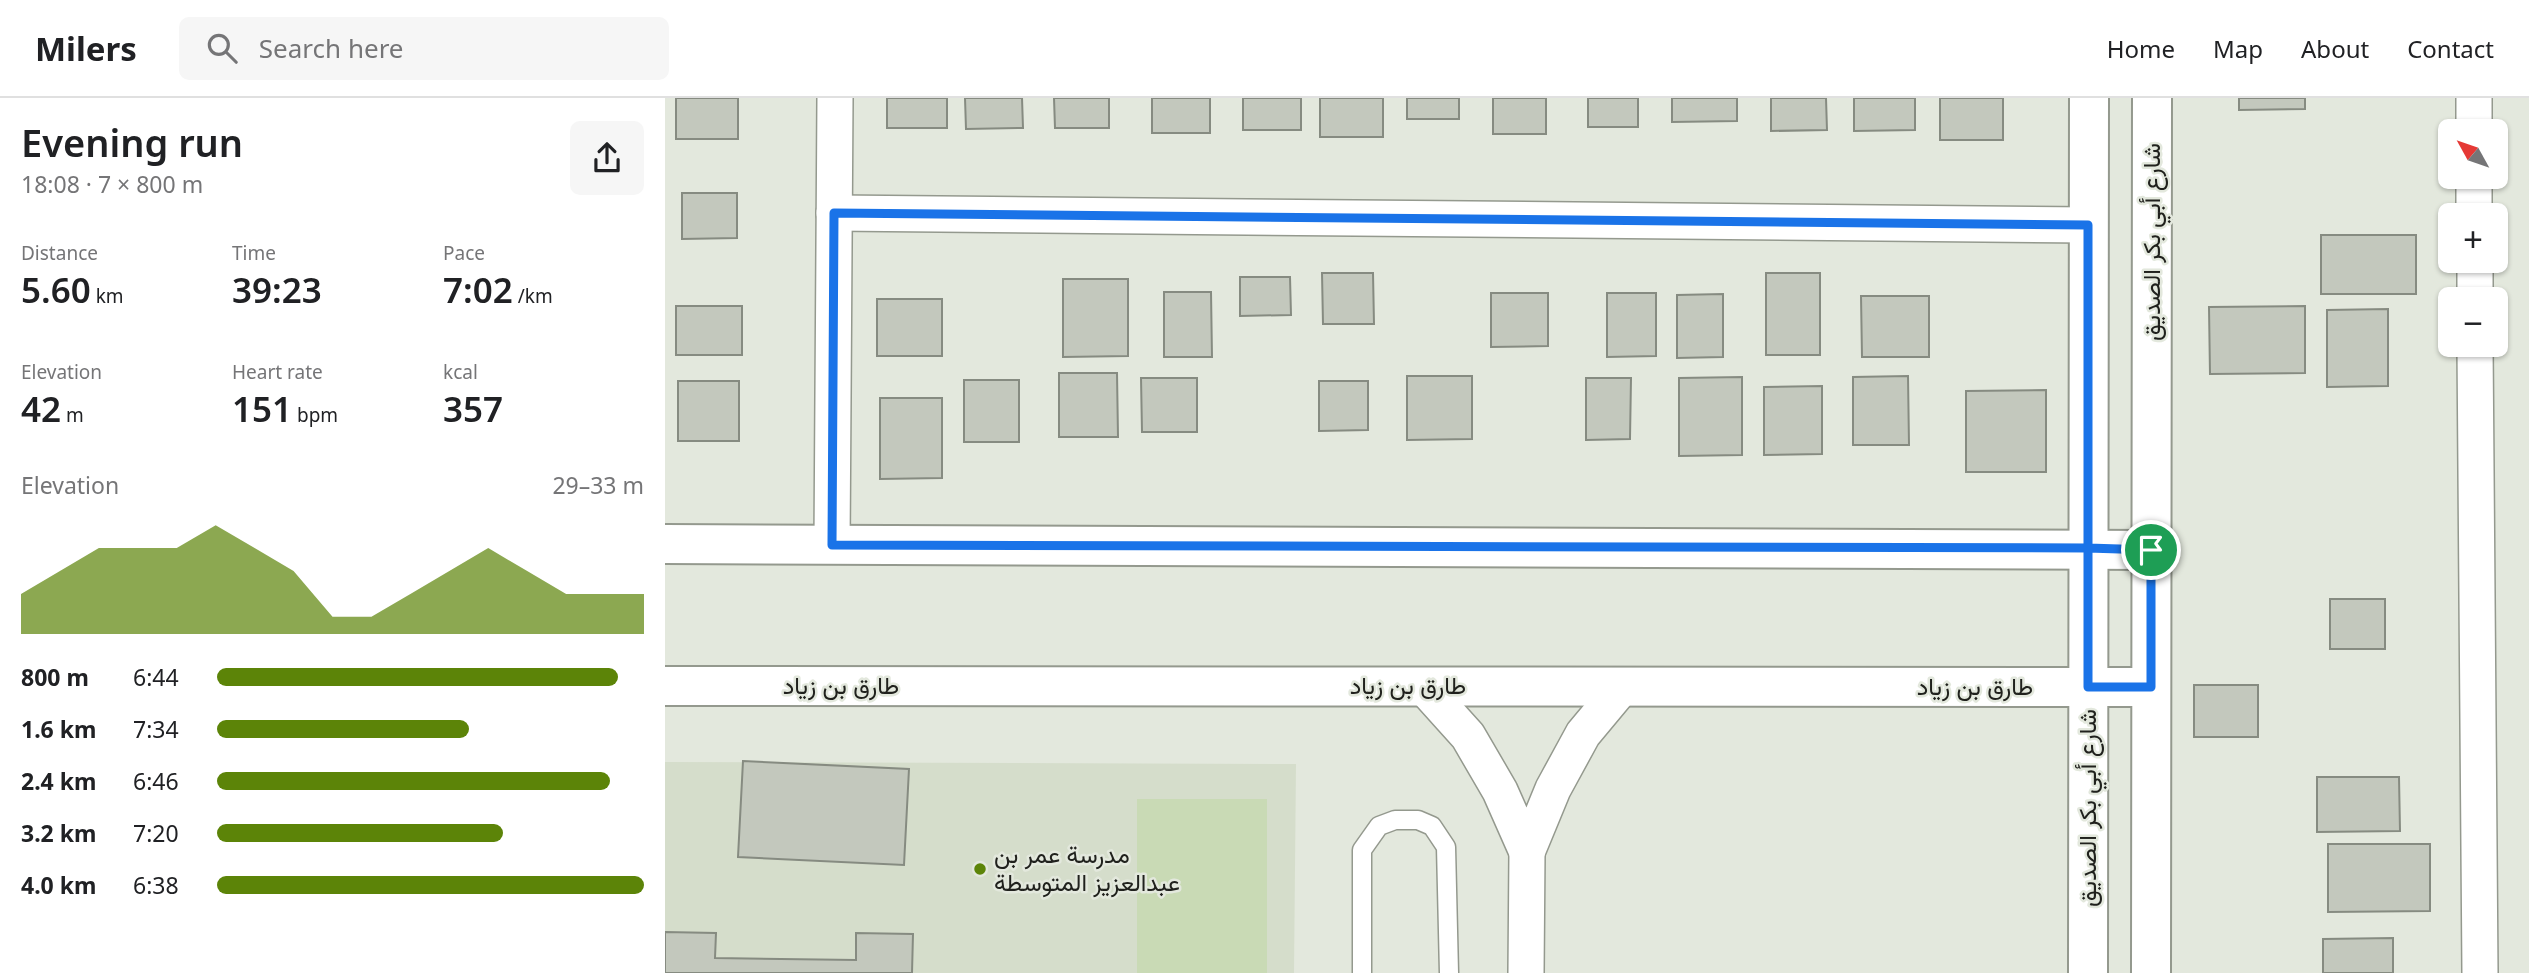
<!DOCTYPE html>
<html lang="en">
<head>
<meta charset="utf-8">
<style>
	body { margin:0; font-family:"Noto Sans",Vazirmatn,sans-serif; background:#f6f6f6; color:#202124; height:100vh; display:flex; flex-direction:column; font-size:26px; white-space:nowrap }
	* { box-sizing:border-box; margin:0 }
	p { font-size:23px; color:#757577 }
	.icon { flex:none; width:38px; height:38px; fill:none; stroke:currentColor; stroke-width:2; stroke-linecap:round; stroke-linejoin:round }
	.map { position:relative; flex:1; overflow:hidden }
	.panel { display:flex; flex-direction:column; background:#fff; width:665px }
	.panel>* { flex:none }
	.needle { width:46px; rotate:310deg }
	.buttons { position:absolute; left:1773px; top:21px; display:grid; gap:14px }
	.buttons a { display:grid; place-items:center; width:70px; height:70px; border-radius:10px; background:#fff; box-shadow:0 2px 5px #0004; font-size:35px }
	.pin { position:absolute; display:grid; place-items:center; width:60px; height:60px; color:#fff; margin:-30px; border:4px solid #fff; border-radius:50%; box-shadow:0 2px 7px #0007 }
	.round { display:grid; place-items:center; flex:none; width:74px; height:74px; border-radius:10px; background:#f6f6f6 }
	.summary { display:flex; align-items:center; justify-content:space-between; height:119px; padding:0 21px }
	h1 { font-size:38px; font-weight:600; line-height:52px }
	.stats { display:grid; grid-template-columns:repeat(3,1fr); gap:10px; height:119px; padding:7px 21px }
	.stats div { display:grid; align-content:center }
	.stats b { font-size:35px; font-weight:600 }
	.stats small { font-size:19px; font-weight:400 }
	.stats p { font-size:19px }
	.chart { height:196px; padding:14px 21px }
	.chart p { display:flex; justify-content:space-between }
	.chart svg { width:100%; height:126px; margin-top:7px; fill:#5c8408; opacity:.7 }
	ul { padding:0 21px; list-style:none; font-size:23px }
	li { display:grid; grid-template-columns:112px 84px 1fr; align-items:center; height:52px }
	li i { height:18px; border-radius:9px; background:#5c8408 }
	header { display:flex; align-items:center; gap:42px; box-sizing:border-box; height:98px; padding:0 35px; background:#fff; border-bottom:2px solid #e0e0e0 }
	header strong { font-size:33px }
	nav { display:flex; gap:38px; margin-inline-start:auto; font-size:24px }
	.search { width:490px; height:63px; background:#f6f6f6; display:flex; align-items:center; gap:18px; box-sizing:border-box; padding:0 24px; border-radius:10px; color:#757577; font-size:26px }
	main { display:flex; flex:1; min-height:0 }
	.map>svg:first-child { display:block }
</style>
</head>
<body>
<header>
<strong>Milers</strong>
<div class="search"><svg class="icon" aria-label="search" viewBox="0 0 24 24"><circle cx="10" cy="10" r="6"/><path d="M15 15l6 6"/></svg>Search here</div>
<nav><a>Home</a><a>Map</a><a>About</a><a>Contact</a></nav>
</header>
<main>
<section class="panel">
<div class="summary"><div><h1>Evening run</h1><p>18:08 · 7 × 800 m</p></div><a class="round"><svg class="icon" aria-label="share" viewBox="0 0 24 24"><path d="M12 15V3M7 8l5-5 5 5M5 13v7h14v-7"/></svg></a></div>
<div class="stats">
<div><p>Distance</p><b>5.60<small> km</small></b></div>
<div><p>Time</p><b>39:23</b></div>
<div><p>Pace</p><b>7:02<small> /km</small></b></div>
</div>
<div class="stats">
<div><p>Elevation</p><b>42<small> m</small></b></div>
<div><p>Heart rate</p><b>151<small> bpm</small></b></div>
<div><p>kcal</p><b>357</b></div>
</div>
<div class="chart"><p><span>Elevation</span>29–33 m</p>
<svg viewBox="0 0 160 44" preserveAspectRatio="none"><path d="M0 44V30L10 22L20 14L30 14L40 14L50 6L60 14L70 22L80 38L90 38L100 30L110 22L120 14L130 22L140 30L150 30L160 30V44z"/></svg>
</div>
<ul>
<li><b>800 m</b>6:44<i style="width:94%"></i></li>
<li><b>1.6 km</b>7:34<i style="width:59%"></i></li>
<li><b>2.4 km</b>6:46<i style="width:92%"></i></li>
<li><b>3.2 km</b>7:20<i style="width:67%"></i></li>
<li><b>4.0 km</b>6:38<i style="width:100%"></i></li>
</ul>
</section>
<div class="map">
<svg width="1864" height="875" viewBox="0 0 1864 875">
	<rect width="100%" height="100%" fill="#e3e8dd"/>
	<polygon fill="#d5ddcb" points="0,664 631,666 629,875 0,875"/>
	<rect fill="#c9dab5" x="472" y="701" width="130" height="174"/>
	<g fill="#c3c8bd" stroke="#868b81" stroke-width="2">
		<rect x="11" y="0" width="62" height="41"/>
		<rect x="222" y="0" width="60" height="30"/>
		<polygon points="300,0 357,0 358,30 301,31"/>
		<polygon points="389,0 444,0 444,30 390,30"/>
		<rect x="487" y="0" width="58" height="35"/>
		<rect x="578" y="0" width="58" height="32"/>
		<rect x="655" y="0" width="63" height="39"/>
		<rect x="742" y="0" width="52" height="21"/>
		<rect x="828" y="0" width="53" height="36"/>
		<rect x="923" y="0" width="50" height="29"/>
		<polygon points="1007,0 1072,0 1072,23 1007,24"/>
		<polygon points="1106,0 1161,0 1162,32 1106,33"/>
		<polygon points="1189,0 1250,0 1250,32 1189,33"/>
		<rect x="1275" y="0" width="63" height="42"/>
		<polygon points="1574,0 1640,0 1640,11 1574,12"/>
		<polygon points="17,95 72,95 72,140 17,141"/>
		<rect x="1656" y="137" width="95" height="59"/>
		<polygon points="657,175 708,175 709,226 658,226"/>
		<rect x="1101" y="175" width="54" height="82"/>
		<polygon points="575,179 625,179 626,217 575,218"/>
		<polygon points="398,181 463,181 463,258 398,259"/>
		<polygon points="499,194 546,194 547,259 499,259"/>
		<polygon points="826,195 883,195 883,248 826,249"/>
		<polygon points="942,195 991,195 991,258 942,259"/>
		<polygon points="1058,196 1058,259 1012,260 1012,197"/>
		<polygon points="1196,198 1264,198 1264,259 1197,259"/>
		<rect x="212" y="201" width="65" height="57"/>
		<rect x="11" y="208" width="66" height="49"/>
		<polygon points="1640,208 1640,275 1545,276 1544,209"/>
		<polygon points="1723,211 1723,288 1662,289 1662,212"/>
		<polygon points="394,275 452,275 453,339 394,339"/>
		<polygon points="742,278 807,278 807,341 742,342"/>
		<polygon points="1243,278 1244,347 1188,347 1188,279"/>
		<polygon points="1077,279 1077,357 1014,358 1014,280"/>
		<polygon points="476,280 532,280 532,334 477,334"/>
		<polygon points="921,280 966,280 965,341 921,342"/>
		<rect x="299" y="282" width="55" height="62"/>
		<rect x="13" y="283" width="61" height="60"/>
		<polygon points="654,283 703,283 703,332 654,333"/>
		<polygon points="1157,288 1157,356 1099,357 1099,289"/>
		<polygon points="1381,292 1381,374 1301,374 1301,293"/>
		<polygon points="215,300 277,300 277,380 215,381"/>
		<rect x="1665" y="501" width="55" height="50"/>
		<rect x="1529" y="587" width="64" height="52"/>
		<polygon points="78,663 244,671 239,767 73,759"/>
		<polygon points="1652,679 1734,679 1735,733 1652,734"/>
		<polygon points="1663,746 1765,746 1765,813 1663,814"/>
		<polygon points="0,834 51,835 50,860 191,862 191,835 248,836 247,875 0,875"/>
		<polygon points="1728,840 1728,875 1658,875 1658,841"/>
	</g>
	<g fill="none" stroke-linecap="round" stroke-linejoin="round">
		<g stroke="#94998e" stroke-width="21">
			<polyline id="service" points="697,875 697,752 714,728 730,722 753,722 767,728 781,749 784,875"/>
		</g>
		<g stroke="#94998e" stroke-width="38">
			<g id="minor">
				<polyline points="1809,0 1809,33"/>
				<polyline points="1809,79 1809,117"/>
				<polyline points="169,115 1424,127"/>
				<polyline points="1810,163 1810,201"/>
				<polyline points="1810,247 1815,875"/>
				<polyline points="167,447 170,0"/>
				<polyline points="758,588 803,638 835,693 862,754 888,691 918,636 958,588"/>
				<polyline points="861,875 862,754"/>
			</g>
		</g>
		<g stroke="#94998e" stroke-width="42">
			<g id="tertiary">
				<polyline points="0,446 1486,452"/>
				<polyline points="0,588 1486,589"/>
				<polyline points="1423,875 1424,0"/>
				<polyline points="1486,875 1487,0"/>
			</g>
		</g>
		<use href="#service" stroke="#fff" stroke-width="18"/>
		<use href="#minor" stroke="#fff" stroke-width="35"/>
		<use href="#tertiary" stroke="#fff" stroke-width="38"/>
	</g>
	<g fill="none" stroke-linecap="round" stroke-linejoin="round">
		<g stroke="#fff" stroke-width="14">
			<polyline id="route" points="1486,452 1423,450 167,447 169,115 1423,127 1423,589 1486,589 1486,452"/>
		</g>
		<use href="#route" stroke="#1a73e8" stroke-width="9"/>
	</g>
	<circle fill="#5c8408" stroke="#e3e8dd" stroke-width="2.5" cx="315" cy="771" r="7"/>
	<g text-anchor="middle" stroke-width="5" stroke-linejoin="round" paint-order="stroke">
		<g font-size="24" fill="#20211d" stroke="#e3e8dd">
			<text transform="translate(1487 144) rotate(-90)" y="8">شارع أبي بكر الصديق</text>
			<text x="176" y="596">طارق بن زياد</text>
			<text x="743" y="596">طارق بن زياد</text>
			<text x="1310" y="597">طارق بن زياد</text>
			<text transform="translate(1423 710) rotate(-90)" y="8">شارع أبي بكر الصديق</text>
		</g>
		<g font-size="24" fill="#20211d" stroke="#e3e8dd" text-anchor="start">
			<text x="329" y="765">مدرسة عمر بن<tspan x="329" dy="28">عبدالعزيز المتوسطة</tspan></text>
		</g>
	</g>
</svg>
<div class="buttons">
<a><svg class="needle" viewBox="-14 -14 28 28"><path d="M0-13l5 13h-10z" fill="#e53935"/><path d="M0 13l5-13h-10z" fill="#757577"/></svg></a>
<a>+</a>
<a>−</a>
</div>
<div class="pin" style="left:1486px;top:452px;background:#1e9e55"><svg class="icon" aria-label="arrive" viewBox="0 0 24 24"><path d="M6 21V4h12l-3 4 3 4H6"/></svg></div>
</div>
</main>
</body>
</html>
